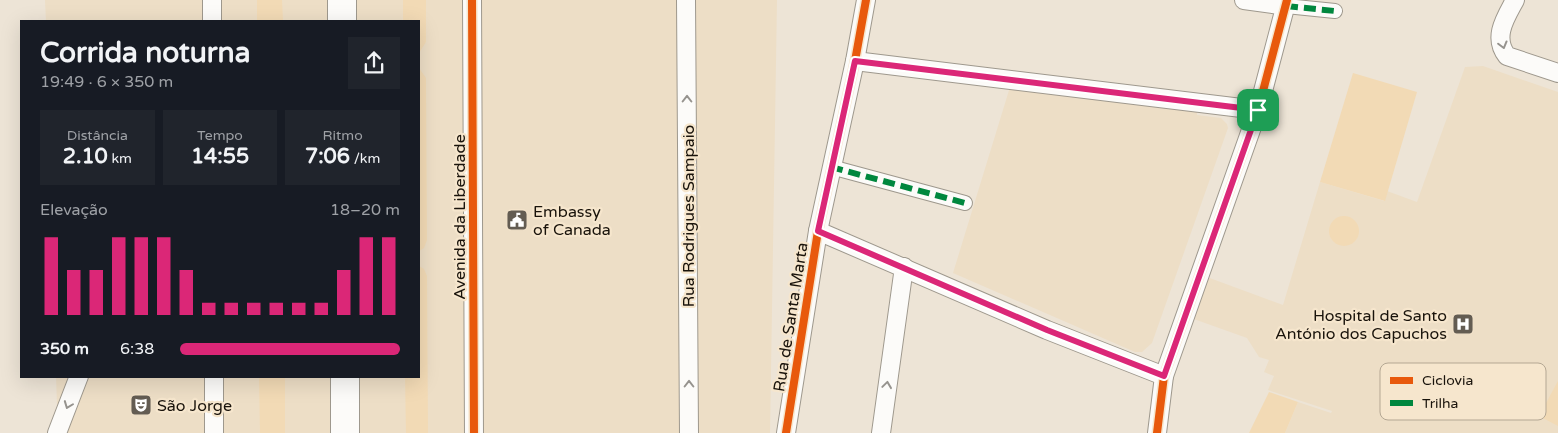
<!DOCTYPE html>
<html lang="pt">
<head>
<meta charset="utf-8">
<style>
	body { margin:0; font-family:"Varela Round",sans-serif; background:#20242c; color:#f1f3f6; height:100vh; display:flex; flex-direction:column; font-size:19px; white-space:nowrap }
	* { box-sizing:border-box; margin:0 }
	p { font-size:16px; color:#9ea1a6 }
	.icon { flex:none; width:28px; height:28px; fill:none; stroke:currentColor; stroke-width:2; stroke-linecap:round; stroke-linejoin:round }
	.map { position:relative; flex:1; overflow:hidden }
	.drawer { position:absolute; left:20px; top:20px; width:400px; height:358px; display:flex; flex-direction:column; background:#171b24; border-radius:0px; box-shadow:0 5px 20px #0002 }
	.drawer>* { flex:none }
	.pin { position:absolute; display:grid; place-items:center; width:42px; height:42px; color:#fff; margin:-21px; border-radius:10px; box-shadow:0 2px 8px #0006 }
	.round { display:grid; place-items:center; flex:none; width:52px; height:52px; border-radius:0px; background:#20242c }
	.head { display:flex; align-items:center; justify-content:space-between; height:85px; padding:0 20px }
	h1 { font-size:28px; font-weight:700; line-height:38px }
	.stats { display:grid; grid-template-columns:repeat(3,1fr); gap:8px; height:85px; padding:5px 20px }
	.stats div { display:grid; align-content:center; border-radius:0px; background:#20242c; text-align:center }
	.stats b { font-size:21px; font-weight:700 }
	.stats small { font-size:14px; font-weight:400 }
	.stats p { font-size:14px }
	.chart { height:140px; padding:10px 20px }
	.chart p { display:flex; justify-content:space-between }
	.chart svg { width:100%; height:90px; margin-top:5px; stroke:#db2777; stroke-width:6 }
	ul { padding:0 20px; list-style:none; font-size:16px }
	li { display:grid; grid-template-columns:80px 60px 1fr; align-items:center; height:38px }
	li i { height:12px; border-radius:6px; background:#db2777 }
	.map>svg:first-child { display:block }
</style>
</head>
<body>
<div class="map">
<svg width="1558" height="433" viewBox="0 0 1558 433">
	<rect width="100%" height="100%" fill="#ede4d6"/>
	<g fill="#eddec6">
		<polygon points="45,0 777,0 770,433 58,433 56,376 419,376 419,21 46,21"/>
		<polygon points="1483,66 1558,92 1558,433 1285,433 1298,402 1331,413 1332,411 1268,390 1274,376 1264,372 1269,360 1259,357 1247,338 1191,318 1207,277 1283,305 1320,182 1384,201 1387,191 1417,202 1465,67"/>
		<polygon points="1010,87 1197,112 1197,115 1221,118 1227,124 1228,128 1152,343 1142,352 1135,352 953,273"/>
	</g>
	<g fill="#f2dab5">
		<polygon points="257,0 282,0 283,21 257,21"/>
		<polygon points="403,0 426,0 426,42 419,53 419,21 403,21"/>
		<polygon points="419,68 426,78 427,240 424,248 419,251"/>
		<polygon points="1353,73 1417,92 1385,201 1320,182"/>
		<circle cx="1344" cy="231" r="15"/>
		<polygon points="419,266 424,269 427,276 428,433 406,433 405,376 419,376"/>
		<polygon points="259,376 285,376 285,433 260,433"/>
		<polygon points="1558,381 1558,426 1539,416"/>
		<polygon points="1269,392 1298,402 1285,433 1249,433"/>
	</g>
	<g fill="none" stroke-linecap="round" stroke-linejoin="round">
		<g stroke="#9e988d" stroke-width="16">
			<g id="pedestrian">
				<polyline points="1286,6 1335,11"/>
				<polyline points="831,167 965,203"/>
			</g>
		</g>
		<g stroke="#9e988d" stroke-width="20">
			<g id="minor">
				<polyline points="212,0 212,21"/>
				<polyline points="472,0 474,433"/>
				<polyline points="686,0 689,433"/>
				<polyline points="1244,0 1286,6"/>
				<path d="M 1515,0 C 1506,17 1492,37 1507,56 L 1558,73"/>
				<polyline points="855,61 1258,110"/>
				<polyline points="818,231 1047,330 1164,376"/>
				<polyline points="214,376 214,433"/>
				<polyline points="57,433 79,376"/>
				<polyline points="786,433 818,231 855,61 866,0"/>
				<polyline points="881,433 904,267"/>
				<polyline points="1157,433 1164,376 1258,110 1287,0"/>
			</g>
		</g>
		<g stroke="#9e988d" stroke-width="30">
			<g id="primary">
				<polyline points="342,0 342,21"/>
				<polyline points="345,376 345,433"/>
			</g>
		</g>
		<use href="#pedestrian" stroke="#fcfbf9" stroke-width="14"/>
		<use href="#minor" stroke="#fcfbf9" stroke-width="18"/>
		<use href="#primary" stroke="#fcfbf9" stroke-width="28"/>
		<g stroke="#00873e" stroke-width="6" stroke-dasharray="12 6" stroke-linecap="butt">
			<polyline points="1286,6 1335,11"/>
			<polyline points="831,167 965,203"/>
		</g>
		<g stroke="#f6e6cd" stroke-width="11">
			<g id="cycleway">
				<polyline points="472,0 474,433"/>
				<polyline points="786,433 818,231 855,61 866,0"/>
				<polyline points="1157,433 1164,376 1258,110 1287,0"/>
			</g>
		</g>
		<use href="#cycleway" stroke="#e8590c" stroke-width="8"/>
	</g>
	<defs><path id="oneway-chevron" d="M-2-3.5L2.5 0L-2 3.5" fill="none" stroke-width="1.6" stroke-linecap="round" stroke-linejoin="round" transform="scale(1.25)"/></defs>
	<g stroke="#96938e">
		<use href="#oneway-chevron" transform="translate(1503 45) rotate(75)"/>
		<use href="#oneway-chevron" transform="translate(687 99) rotate(-90)"/>
		<use href="#oneway-chevron" transform="translate(689 384) rotate(-90)"/>
		<use href="#oneway-chevron" transform="translate(887 385) rotate(-82)"/>
		<use href="#oneway-chevron" transform="translate(68 405) rotate(111)"/>
	</g>
	<g fill="none" stroke-linecap="round" stroke-linejoin="round">
		<g stroke="#fff" stroke-width="10">
			<polygon id="route" points="855,61 1258,110 1164,376 1047,330 818,231"/>
		</g>
		<use href="#route" stroke="#db2777" stroke-width="6"/>
	</g>
	<defs>
		<g id="civic-square" transform="scale(1.125)"><rect x="-9" y="-9" width="18" height="18" rx="4" fill="#635c52" stroke="#f6e6cd"/><path d="M-.6-6.5H3V-4.5H.6V-3L4-1V1h2V6H-6V1h2V-1L-.6-3ZM-1.2 2.5V6h2.4V2.5Z" fill="#fff"/></g>
		<g id="hospital-square" transform="scale(1.125)"><rect x="-9" y="-9" width="18" height="18" rx="4" fill="#635c52" stroke="#f6e6cd"/><path d="M-5-5h3v3.5h4V-5h3V5h-3V1.5h-4V5h-3Z" fill="#fff"/></g>
		<g id="theatre-square" transform="scale(1.125)"><rect x="-9" y="-9" width="18" height="18" rx="4" fill="#635c52" stroke="#f6e6cd"/><path d="M-5-5.5Q0-4 5-5.5V0Q5 5 0 6Q-5 5-5 0ZM-3.3-2.5H-1v1.5H-3.3ZM1-2.5H3.3v1.5H1ZM-2.8 1Q0 5.5 2.8 1Z" fill="#fff"/></g>
	</defs>
	<g fill-rule="evenodd">
		<use href="#civic-square" x="517" y="220"/>
		<use href="#hospital-square" x="1463" y="324"/>
		<use href="#theatre-square" x="141" y="405"/>
	</g>
	<g text-anchor="middle" stroke-width="4.5" stroke-linejoin="round" paint-order="stroke">
		<g font-size="16" fill="#19130b" stroke="#f6e6cd" text-anchor="start">
			<text x="533" y="217">Embassy<tspan x="533" dy="18">of Canada</tspan></text>
			<text x="1447" y="321" text-anchor="end">Hospital de Santo<tspan x="1447" dy="18">António dos Capuchos</tspan></text>
			<text x="157" y="411">São Jorge</text>
		</g>
		<g font-size="16" fill="#19130b" stroke="#f6e6cd">
			<text transform="translate(688 216) rotate(-90)" y="6">Rua Rodrigues Sampaio</text>
			<text transform="translate(459 217) rotate(-90)" y="6">Avenida da Liberdade</text>
			<text transform="translate(790 317) rotate(-81)" y="6">Rua de Santa Marta</text>
		</g>
	</g>
	<rect x="1380" y="363" width="166" height="57" rx="8" fill="#f6e6cd" stroke="#b4a793" stroke-width="1"/>
	<rect x="1390" y="377" width="23" height="7" fill="#e8590c"/>
	<rect x="1390" y="400" width="23" height="6" fill="#00873e"/>
	<g font-size="14" fill="#19130b">
		<text x="1422" y="385">Ciclovia</text>
		<text x="1422" y="408">Trilha</text>
	</g>
</svg>
<div class="pin" style="left:1258px;top:110px;background:#1e9e55"><svg class="icon" aria-label="arrive" viewBox="0 0 24 24"><path d="M6 21V4h12l-3 4 3 4H6"/></svg></div>
<section class="drawer">
<div class="head"><div><h1>Corrida noturna</h1><p>19:49 · 6 × 350 m</p></div><a class="round"><svg class="icon" aria-label="share" viewBox="0 0 24 24"><path d="M12 15V3M7 8l5-5 5 5M5 13v7h14v-7"/></svg></a></div>
<div class="stats">
<div><p>Distância</p><b>2.10<small> km</small></b></div>
<div><p>Tempo</p><b>14:55</b></div>
<div><p>Ritmo</p><b>7:06<small> /km</small></b></div>
</div>
<div class="chart"><p><span>Elevação</span>18–20 m</p>
<svg viewBox="0 0 160 44" preserveAspectRatio="none"><path d="M5 44V6M15 44V22M25 44V22M35 44V6M45 44V6M55 44V6M65 44V22M75 44V38M85 44V38M95 44V38M105 44V38M115 44V38M125 44V38M135 44V22M145 44V6M155 44V6"/></svg>
</div>
<ul>
<li><b>350 m</b>6:38<i style="width:100%"></i></li>
</ul>
</section>
</div>
</body>
</html>
